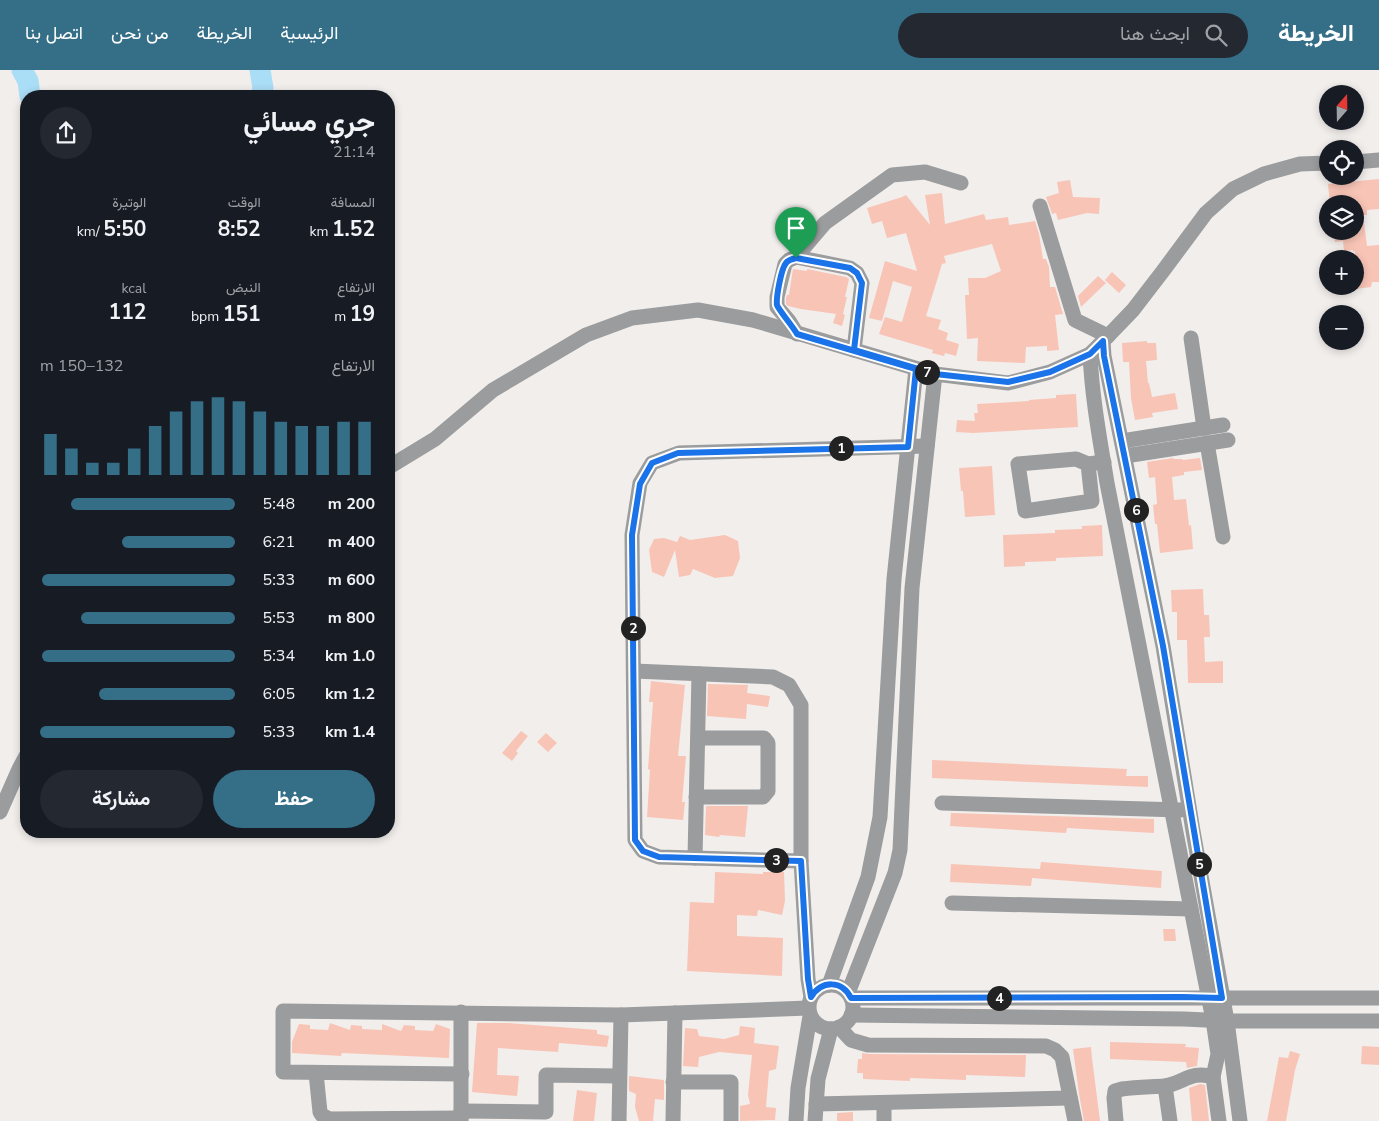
<!DOCTYPE html>
<html lang="ar">
<head>
<meta charset="utf-8">
<style>
	body { margin:0; font-family:"Nunito Sans",Vazirmatn,sans-serif; background:#242831; color:#f1f3f6; direction:rtl; height:100vh; display:flex; flex-direction:column; font-size:19px; white-space:nowrap }
	* { box-sizing:border-box; margin:0 }
	p { font-size:16px; color:#9ea1a6 }
	.icon { flex:none; width:28px; height:28px; fill:none; stroke:currentColor; stroke-width:2; stroke-linecap:round; stroke-linejoin:round }
	.map { position:relative; flex:1; overflow:hidden; direction:ltr }
	.details { position:absolute; left:20px; top:20px; width:375px; height:748px; display:flex; flex-direction:column; background:#171b24; border-radius:20px; box-shadow:0 2px 8px #0003; direction:rtl }
	.details>* { flex:none }
	.needle { width:32px; rotate:20deg }
	.controls { position:absolute; left:1319px; top:15px; display:grid; gap:10px }
	.controls a { display:grid; place-items:center; width:45px; height:45px; border-radius:50%; background:#171b24; box-shadow:0 2px 8px #0003; font-size:25px }
	.pin { position:absolute; display:grid; place-items:center; width:42px; height:42px; color:#fff; margin:-51px -21px; border-radius:50% 50% 50% 0; rotate:-45deg; box-shadow:0 0 5px #0007 }
	.pin .icon { rotate:45deg }
	.km { position:absolute; width:25px; height:25px; margin:-12px; border-radius:50%; background:#222; color:#fff; font-size:14px; line-height:25px; text-align:center }
	.round { display:grid; place-items:center; flex:none; width:52px; height:52px; border-radius:26px; background:#242831 }
	.overview { display:flex; align-items:center; justify-content:space-between; height:85px; padding:0 20px }
	h1 { font-size:28px; font-weight:700; line-height:38px }
	.metrics { display:grid; grid-template-columns:repeat(3,1fr); gap:8px; height:85px; padding:5px 20px }
	.metrics div { display:grid; align-content:center }
	.metrics b { font-size:21px; font-weight:700 }
	.metrics small { font-size:14px; font-weight:400 }
	.metrics p { font-size:14px }
	.chart { height:140px; padding:10px 20px }
	.chart p { display:flex; justify-content:space-between }
	.chart svg { width:100%; height:90px; margin-top:5px; stroke:#356e87; stroke-width:6 }
	.action { display:flex; gap:10px; margin-top:auto; padding:10px 20px }
	.action a { flex:1; height:58px; border-radius:30px; background:#356e87; color:#fff; font-size:20px; font-weight:700; line-height:58px; text-align:center }
	.action a+a { background:#242831; color:#f1f3f6 }
	ul { padding:0 20px; list-style:none; font-size:16px }
	li { display:grid; grid-template-columns:80px 60px 1fr; align-items:center; height:38px }
	li i { height:12px; border-radius:6px; background:#356e87 }
	header { display:flex; align-items:center; gap:30px; box-sizing:border-box; height:70px; padding:0 25px; background:#356e87; color:#fff }
	header strong { font-size:24px }
	nav { display:flex; gap:28px; margin-inline-start:auto; font-size:18px }
	.search { width:350px; height:45px; background:#242831; display:flex; align-items:center; gap:12px; box-sizing:border-box; padding:0 18px; border-radius:28px; color:#9ea1a6; font-size:19px }
	.map>svg:first-child { display:block }
</style>
</head>
<body>
<header>
<strong>الخريطة</strong>
<div class="search"><svg class="icon" aria-label="search" viewBox="0 0 24 24"><circle cx="10" cy="10" r="6"/><path d="M15 15l6 6"/></svg>ابحث هنا</div>
<nav><a>الرئيسية</a><a>الخريطة</a><a>من نحن</a><a>اتصل بنا</a></nav>
</header>
<div class="map">
<svg width="1379" height="1051" viewBox="0 0 1379 1051">
	<rect width="100%" height="100%" fill="#f2eeec"/>
	<g fill="none" stroke-linecap="round" stroke-linejoin="round">
		<g stroke="#aaddf6" stroke-width="21">
			<polyline points="22,0 28,11 30,26"/>
			<polyline points="260,0 263,18 261,26"/>
		</g>
	</g>
	<g fill="#f8c4b6">
		<polygon points="1379,109 1379,139 1367,140 1367,145 1363,145 1367,176 1379,175 1379,212 1372,212 1371,217 1355,219 1355,181 1353,182 1353,180 1344,181 1343,171 1335,172 1333,161 1355,161 1355,134 1330,134 1328,114"/>
		<polygon points="1070,110 1073,127 1100,128 1099,144 1087,143 1058,150 1056,143 1052,144 1046,127 1059,123 1057,112"/>
		<polygon points="942,123 945,154 984,144 986,150 1008,147 1009,155 1035,151 1039,164 1043,189 1046,189 1049,197 1050,217 1055,217 1063,244 1055,245 1059,280 1047,281 1047,276 1026,277 1025,293 977,291 978,268 967,269 965,225 969,225 968,208 985,208 1001,201 992,174 944,186 946,193 942,194 926,246 941,250 938,259 948,263 946,270 959,274 956,286 945,283 944,286 932,283 933,280 879,264 885,247 902,252 912,217 893,211 882,251 869,248 885,191 917,201 906,163 887,168 882,151 872,154 867,138 902,127 906,125 930,155 925,125"/>
		<polygon points="793,199 807,201 807,199 846,207 849,209 845,227 847,227 843,244 845,245 842,256 833,253 836,244 801,239 788,236 786,234 786,228 787,225 789,225"/>
		<polygon points="1112,202 1126,215 1119,223 1105,210"/>
		<polygon points="1098,206 1106,213 1081,237 1078,226"/>
		<polygon points="1147,271 1147,273 1156,273 1157,290 1146,291 1148,313 1149,313 1152,327 1175,323 1178,339 1152,343 1153,347 1135,350 1131,328 1129,292 1123,292 1122,273"/>
		<polygon points="1076,324 1078,357 973,363 956,362 957,350 975,351 974,343 978,343 977,334 1029,331 1029,330 1056,328 1056,325"/>
		<polygon points="1173,388 1174,389 1182,389 1183,390 1200,388 1202,400 1184,402 1184,405 1172,407 1174,430 1186,429 1189,456 1191,455 1193,479 1160,483 1157,454 1155,454 1153,435 1157,434 1155,407 1149,408 1147,392"/>
		<polygon points="992,396 995,445 965,447 963,421 961,421 959,398"/>
		<polygon points="1102,455 1103,486 1056,488 1056,491 1025,492 1025,496 1004,497 1003,465 1055,463 1055,460 1082,459 1082,456"/>
		<polygon points="725,465 738,471 740,488 733,506 715,508 693,499 690,505 679,507 675,480 664,507 652,502 649,480 654,469 664,468 677,472 680,466 690,470"/>
		<polygon points="1203,519 1204,545 1209,545 1210,567 1204,567 1205,592 1223,591 1223,613 1188,613 1187,570 1177,570 1177,542 1172,542 1171,520"/>
		<polygon points="651,611 685,615 678,686 686,686 682,732 685,732 683,750 647,747 650,700 648,699 653,632 649,632"/>
		<polygon points="708,614 748,615 747,623 770,626 768,637 747,634 746,649 707,646"/>
		<polygon points="521,661 528,666 516,681 518,683 512,691 502,683"/>
		<polygon points="546,663 557,673 548,682 537,672"/>
		<polygon points="932,690 1127,699 1126,706 1148,706 1148,717 932,708"/>
		<polygon points="706,736 748,736 745,767 720,765 719,767 705,765"/>
		<polygon points="951,743 1154,749 1154,763 1067,758 1066,763 950,756"/>
		<polygon points="1041,792 1162,801 1161,818 1032,808 1031,816 950,812 951,794 1040,799"/>
		<polygon points="715,802 763,804 763,802 784,802 785,831 782,845 758,840 757,846 737,845 737,866 783,868 782,906 687,901 690,832 714,833"/>
		<polygon points="1163,859 1175,859 1176,871 1164,871"/>
		<polygon points="330,953 350,960 351,955 362,956 362,959 382,960 382,954 401,961 404,955 415,956 415,960 433,961 436,954 450,959 449,988 342,983 341,986 292,983 292,972 299,954 310,955 310,959 328,960"/>
		<polygon points="477,953 508,953 597,960 597,964 609,966 607,977 559,973 558,982 498,978 497,1005 519,1006 517,1026 472,1022"/>
		<polygon points="740,956 755,958 754,973 779,976 776,999 769,1001 766,1037 776,1038 775,1050 740,1051 740,1036 750,1034 748,1025 752,985 719,982 699,987 698,997 683,996 685,958 697,959 699,966 724,969 739,965"/>
		<polygon points="1110,972 1186,974 1185,977 1199,978 1197,996 1187,998 1186,992 1110,989"/>
		<polygon points="1362,976 1379,977 1379,995 1361,994"/>
		<polygon points="1091,977 1092,988 1100,1051 1084,1051 1079,1024 1073,979"/>
		<polygon points="1290,981 1300,984 1295,1000 1286,1051 1267,1051 1279,987 1288,988"/>
		<polygon points="862,983 868,984 1026,985 1025,1007 966,1005 966,1010 910,1008 910,1011 863,1009 863,1003 857,1003 858,989 862,989"/>
		<polygon points="629,1006 664,1010 664,1030 655,1029 653,1051 639,1051 635,1037 636,1024 629,1021"/>
		<polygon points="1200,1014 1205,1015 1209,1051 1192,1051 1189,1018"/>
		<polygon points="577,1020 597,1023 594,1051 573,1051"/>
		<polygon points="853,1042 853,1051 837,1051 837,1043"/>
	</g>
	<g fill="none" stroke-linecap="round" stroke-linejoin="round">
		<g stroke="#9a9c9d" stroke-width="15">
			<polyline points="1355,92 1379,90"/>
			<polyline points="1040,136 1075,250 1108,266"/>
			<polyline points="796,187 825,153 892,105 925,102 961,113"/>
			<polyline points="797,264 789,251 777,237 777,227 785,194 789,190 796,187 850,198 857,203 862,213 854,280"/>
			<polyline points="1191,268 1204,358"/>
			<polyline points="1103,271 1104,286 1163,576 1193,761 1227,951 1240,1051"/>
			<path d="M 1090,284 C 1092,328 1100,370 1107,413 L 1213,950 L 1218,984 L 1213,1007 L 1219,1051"/>
			<polyline points="1122,371 1223,355"/>
			<polyline points="1207,373 1223,467"/>
			<polyline points="1125,386 1228,370"/>
			<polyline points="1088,394 1092,431 1025,441 1018,394 1076,389 1088,394 1104,392"/>
			<polyline points="389,397 435,369 493,320 586,265 632,248 698,240 753,250 935,304 1008,313 1050,302 1090,284 1108,266 1133,240 1163,201 1206,143 1233,119 1264,104 1300,94 1328,93"/>
			<polyline points="634,601 773,607 789,615 801,635 801,791 808,909 811,927"/>
			<polyline points="696,727 763,727 768,721 768,673 764,668 698,668"/>
			<polyline points="942,733 1181,740"/>
			<polyline points="0,742 19,699 26,686"/>
			<polyline points="695,788 699,604"/>
			<polyline points="801,791 659,787 643,781 635,770 632,465 640,413 652,393 679,383 927,376"/>
			<polyline points="952,833 1191,839"/>
			<circle cx="831" cy="937" r="22"/>
			<polyline points="829,915 868,807 880,747 894,509 916,299"/>
			<polyline points="848,923 895,803 900,780 912,518 935,304"/>
			<polyline points="851,928 1379,928"/>
			<polyline points="461,942 461,1051"/>
			<polyline points="851,945 1184,949 1227,951 1379,951"/>
			<polyline points="839,957 851,970 868,975 1046,976 1055,980 1062,987 1075,1051"/>
			<polyline points="316,1003 320,1042 322,1045 332,1051"/>
			<polyline points="462,1004 283,1002 283,941 621,945 808,938"/>
			<polyline points="673,1012 731,1012 731,1051"/>
			<polyline points="1165,1016 1170,1051"/>
			<polyline points="884,1033 884,1051"/>
			<polyline points="816,1034 1070,1028"/>
			<polyline points="461,1041 546,1042 546,1005 619,1006"/>
			<polyline points="330,1049 461,1048"/>
			<polyline points="619,1051 621,945"/>
			<polyline points="673,1051 675,943"/>
			<polyline points="796,1051 798,1018 810,946"/>
			<polyline points="815,1051 818,1009 831,959"/>
			<path d="M 1116,1051 L 1114,1028 L 1115,1021 L 1122,1019 C 1136,1017 1150,1017 1165,1016 C 1184,1013 1191,1000 1213,1007"/>
		</g>
	</g>
	<g fill="none" stroke-linecap="round" stroke-linejoin="round">
		<g stroke="#fff" stroke-width="10">
			<path id="route" d="M 796,188 C 792,189 788,190 786,193 C 781,199 776,228 777,235 C 778,239 794,258 797,264 L 916,299 L 908,377 L 678,383 L 652,393 L 640,414 L 632,465 L 635,770 L 643,781 L 659,787 L 801,791 L 808,909 L 811,927 C 822,910 842,910 851,928 L 1183,927 L 1222,928 L 1163,576 L 1104,286 L 1103,271 L 1090,284 L 1050,302 L 1008,312 L 935,304 L 854,280 L 862,213 L 857,203 L 850,198 L 796,188"/>
		</g>
		<use href="#route" stroke="#1a73e8" stroke-width="6"/>
	</g>
</svg>
<div class="controls">
<a><svg class="needle" viewBox="-14 -14 28 28"><path d="M0-13l5 13h-10z" fill="#e53935"/><path d="M0 13l5-13h-10z" fill="#9ea1a6"/></svg></a>
<a><svg class="icon" aria-label="locate" viewBox="0 0 24 24"><circle cx="12" cy="12" r="6"/><path d="M12 2v4M12 18v4M2 12h4M18 12h4"/></svg></a>
<a><svg class="icon" aria-label="layers" viewBox="0 0 24 24"><path d="M12 4l9 5-9 5-9-5zM3 14l9 5 9-5"/></svg></a>
<a>+</a>
<a>−</a>
</div>
<div class="pin" style="left:796px;top:188px;background:#1e9e55"><svg class="icon" aria-label="arrive" viewBox="0 0 24 24"><path d="M6 21V4h12l-3 4 3 4H6"/></svg></div>
<b class="km" style="left:841px;top:378px">1</b>
<b class="km" style="left:633px;top:558px">2</b>
<b class="km" style="left:776px;top:790px">3</b>
<b class="km" style="left:999px;top:928px">4</b>
<b class="km" style="left:1199px;top:794px">5</b>
<b class="km" style="left:1136px;top:440px">6</b>
<b class="km" style="left:927px;top:302px">7</b>
<section class="details">
<div class="overview"><div><h1>جري مسائي</h1><p>21:14</p></div><a class="round"><svg class="icon" aria-label="share" viewBox="0 0 24 24"><path d="M12 15V3M7 8l5-5 5 5M5 13v7h14v-7"/></svg></a></div>
<div class="metrics">
<div><p>المسافة</p><b>1.52<small> km</small></b></div>
<div><p>الوقت</p><b>8:52</b></div>
<div><p>الوتيرة</p><b>5:50<small> /km</small></b></div>
</div>
<div class="metrics">
<div><p>الارتفاع</p><b>19<small> m</small></b></div>
<div><p>النبض</p><b>151<small> bpm</small></b></div>
<div><p>kcal</p><b>112</b></div>
</div>
<div class="chart"><p><span>الارتفاع</span>132–150 m</p>
<svg viewBox="0 0 160 44" preserveAspectRatio="none"><path d="M5 44V24M15 44V31M25 44V38M35 44V38M45 44V31M55 44V20M65 44V13M75 44V8M85 44V6M95 44V8M105 44V13M115 44V18M125 44V20M135 44V20M145 44V18M155 44V18"/></svg>
</div>
<ul>
<li><b>200 m</b>5:48<i style="width:84%"></i></li>
<li><b>400 m</b>6:21<i style="width:58%"></i></li>
<li><b>600 m</b>5:33<i style="width:99%"></i></li>
<li><b>800 m</b>5:53<i style="width:79%"></i></li>
<li><b>1.0 km</b>5:34<i style="width:99%"></i></li>
<li><b>1.2 km</b>6:05<i style="width:70%"></i></li>
<li><b>1.4 km</b>5:33<i style="width:100%"></i></li>
</ul>
<div class="action"><a>حفظ</a><a>مشاركة</a></div>
</section>
</div>
</body>
</html>
